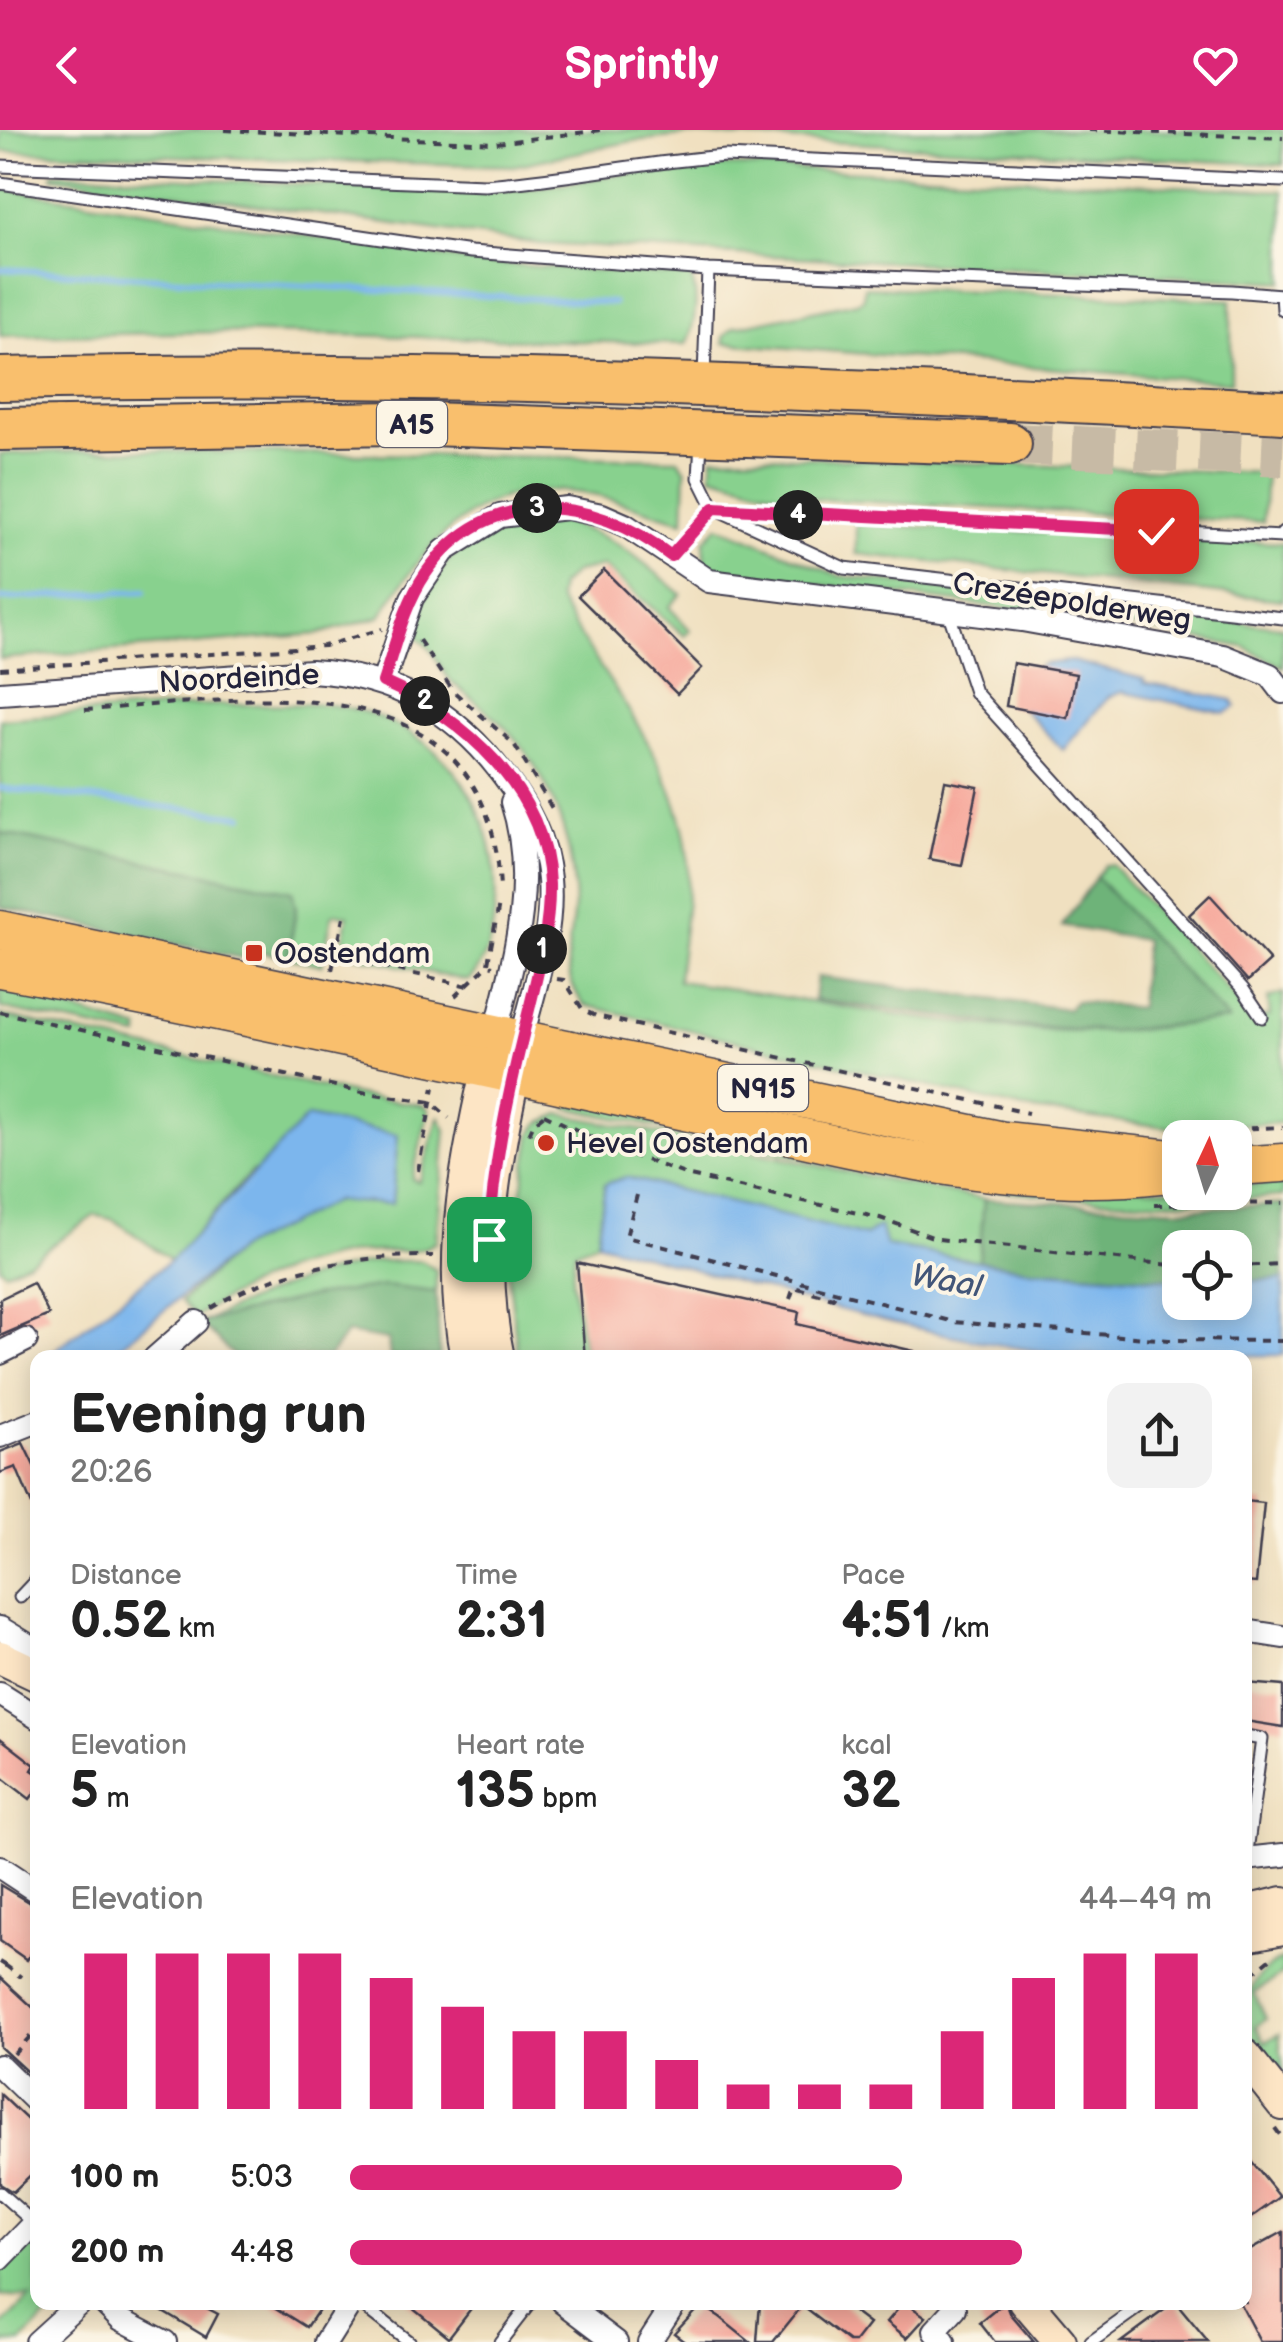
<!DOCTYPE html>
<html lang="en">
<head>
<meta charset="utf-8">
<style>
	body { margin:0; font-family:"Balsamiq Sans",sans-serif; background:#f2f2f2; color:#222; height:100vh; display:flex; flex-direction:column; font-size:38px; white-space:nowrap }
	* { box-sizing:border-box; margin:0 }
	p { font-size:32px; color:#767676 }
	.icon { flex:none; width:55px; height:55px; fill:none; stroke:currentColor; stroke-width:2; stroke-linecap:round; stroke-linejoin:round }
	.map { position:relative; flex:1; overflow:hidden }
	.details { position:absolute; left:30px; top:1220px; width:1222px; height:960px; display:flex; flex-direction:column; background:#fff; border-radius:20px; box-shadow:0 5px 25px #0003 }
	.details>* { flex:none }
	.needle { width:65px; rotate:4deg }
	.fabs { position:absolute; left:1162px; top:990px; display:grid; gap:20px }
	.fabs a { display:grid; place-items:center; width:90px; height:90px; border-radius:20px; background:#fff; box-shadow:0 5px 25px #0003; font-size:50px }
	.pin { position:absolute; display:grid; place-items:center; width:85px; height:85px; color:#fff; margin:-42px; border-radius:20px; box-shadow:0 5px 15px #0006 }
	.km { position:absolute; width:50px; height:50px; margin:-25px; border-radius:50%; background:#222; color:#fff; font-size:28px; line-height:50px; text-align:center }
	.round { display:grid; place-items:center; flex:none; width:105px; height:105px; border-radius:20px; background:#f2f2f2 }
	.overview { display:flex; align-items:center; justify-content:space-between; height:170px; padding:0 40px }
	h1 { font-size:55px; font-weight:700; line-height:75px }
	.metrics { display:grid; grid-template-columns:repeat(3,1fr); gap:15px; height:170px; padding:10px 40px }
	.metrics div { display:grid; align-content:center }
	.metrics b { font-size:50px; font-weight:700 }
	.metrics small { font-size:28px; font-weight:400 }
	.metrics p { font-size:28px }
	.chart { height:280px; padding:20px 40px }
	.chart p { display:flex; justify-content:space-between }
	.chart svg { width:100%; height:180px; margin-top:10px; stroke:#db2777; stroke-width:6 }
	ul { padding:0 40px; list-style:none; font-size:32px }
	li { display:grid; grid-template-columns:160px 120px 1fr; align-items:center; height:75px }
	li i { height:25px; border-radius:12px; background:#db2777 }
	header { display:flex; justify-content:space-between; align-items:center; height:130px; padding:0 40px; background:#db2777; color:#fff; font-size:45px; font-weight:700 }
	.map>svg:first-child { display:block }
</style>
</head>
<body>
<header><svg class="icon" aria-label="back" viewBox="0 0 24 24"><path d="M15 5l-7 7 7 7"/></svg>Sprintly<svg class="icon" aria-label="heart" viewBox="0 0 24 24"><path d="M12 20l-8-8c-3-5 5-10 8-4 3-6 11-1 8 4z"/></svg></header>
<div class="map">
<svg width="1283" height="2212" viewBox="0 0 1283 2212">
	<rect width="100%" height="100%" fill="#fcf5e5"/>
	<filter id="ink" filterUnits="userSpaceOnUse"><feTurbulence type="fractalNoise" baseFrequency=".01" numOctaves="2"/><feDisplacementMap in="SourceGraphic" scale="20" xChannelSelector="R" yChannelSelector="G"/><feConvolveMatrix kernelMatrix="1 2 1 2 8 2 1 2 1" color-interpolation-filters="sRGB"/></filter>
	<filter id="wash" filterUnits="userSpaceOnUse"><feTurbulence type="fractalNoise" baseFrequency=".0048" numOctaves="4" result="noise"/><feDisplacementMap in="SourceGraphic" scale="40" xChannelSelector="R" yChannelSelector="G"/><feGaussianBlur stdDeviation="2.25" result="paint"/><feColorMatrix in="noise" values="0 0 0 0 0 0 0 0 0 0 0 0 0 0 0 0 0 1.4 0 .05"/><feComposite in="paint" operator="in"/></filter>
	<g filter="url(#wash)">
		<rect width="100%" height="100%" fill="#f0e0c0"/>
		<g fill="#88d18e" stroke="#557a64" stroke-width="2.5">
			<polygon points="0,0 1283,0 1283,35 690,5 633,11 513,36 0,21"/>
			<path d="M 710,35 L 1283,61 L 1283,152 L 541,114 L 52,47 L 53,43 L 477,62 C 555,60 631,38 710,35 Z"/>
			<path d="M 0,58 L 483,133 L 690,146 C 700,163 695,197 686,214 L 227,202 L 0,206 Z"/>
			<polygon points="864,157 1231,170 1231,252 724,213 724,206 734,197 857,172 863,169"/>
			<path d="M 101,320 L 678,329 L 686,340 L 684,391 C 648,382 610,366 573,362 C 476,350 426,414 380,487 L 318,504 L 0,529 L 0,324 Z"/>
			<polygon points="757,326 1266,343 1263,392 794,368 711,345 713,327"/>
			<path d="M 544,386 C 615,407 626,417 681,464 L 669,477 L 690,500 L 685,506 L 603,436 L 576,442 L 560,456 L 558,469 C 602,549 685,639 688,736 C 689,773 681,813 678,851 C 821,871 967,904 1113,901 C 1151,900 1189,893 1227,890 L 1096,747 L 1105,735 L 1112,735 L 1254,888 L 1270,886 L 1268,868 L 1283,863 L 1283,993 L 1173,998 L 1024,979 L 584,875 C 552,832 578,803 574,757 C 569,693 542,630 494,587 C 481,575 465,565 452,552 C 433,532 438,518 408,502 C 425,466 445,420 483,402 C 501,393 525,391 544,386 Z"/>
			<polygon points="856,394 1283,413 1283,470 856,424"/>
			<polygon points="718,396 840,446 1283,497 1283,537 1244,517 1077,487 713,442 705,437 704,411"/>
			<path d="M 320,574 C 428,582 501,667 495,774 C 493,803 489,830 468,851 L 341,823 L 348,786 L 336,783 L 332,786 L 322,835 L 288,828 L 296,780 L 292,761 L 0,703 L 0,589 L 201,575 Z"/>
			<polygon points="0,858 140,900 139,907 0,878"/>
			<path d="M 0,885 L 367,967 L 424,975 L 429,980 L 412,1049 L 419,1052 L 439,986 L 446,1000 L 436,1112 C 414,1128 379,1118 353,1123 C 296,1133 243,1154 196,1187 L 181,1171 L 239,1119 L 336,1070 L 392,1073 L 252,1041 L 171,1130 L 114,1090 L 95,1085 L 28,1132 L 6,1142 L 0,1137 Z"/>
			<path d="M 569,968 L 1104,1056 L 1235,1062 L 1235,1055 L 1283,1053 L 1283,1066 C 1040,1091 803,1027 567,978 Z"/>
			<polygon points="561,984 984,1069 979,1131 886,1116 866,1107 627,1047 605,1054 597,1112 575,1121 572,1150 585,1227 518,1227 505,1115 521,1066 531,1005 539,993"/>
			<path d="M 377,1131 L 422,1131 L 436,1140 L 436,1162 C 350,1152 284,1173 201,1193 C 259,1165 313,1143 377,1131 Z"/>
			<path d="M 1283,1829 L 1283,1843 L 1254,1863 L 1266,1889 L 1256,1897 L 1265,1912 L 1279,1904 L 1283,1943 L 1260,1914 L 1254,1918 C 1233,1886 1248,1844 1283,1829 Z"/>
			<polygon points="37,2100 38,2172 60,2173 22,2212 0,2212 0,2198 30,2168 0,2166 0,2138"/>
		</g>
		<g fill="#6eb379" stroke="#486a5a" stroke-width="2.5">
			<polygon points="0,703 292,761 296,779 288,828 248,819 245,829 0,777"/>
			<polygon points="1096,747 1228,890 1113,901 1013,896 814,870 817,847 1068,879 1075,871 1139,878 1145,810 1062,796"/>
			<polygon points="984,1069 1182,1079 1283,1074 1283,1149 1235,1152 1235,1118 1180,1118 1180,1150 1033,1140 979,1131"/>
			<polygon points="384,1156 436,1162 440,1227 390,1227 388,1210 346,1203 329,1227 235,1227 200,1193 313,1166"/>
		</g>
		<g fill="#7cb6ed" stroke="#4f6c94" stroke-width="2.5">
			<polygon points="1072,531 1144,549 1144,553 1233,570 1236,577 1225,583 1122,562 1108,567 1063,620 1022,578 1023,545 1043,534"/>
			<polygon points="307,987 398,1005 392,1074 335,1071 239,1119 107,1227 52,1227 50,1224 171,1130"/>
			<path d="M 626,1047 L 866,1106 L 880,1096 L 886,1116 L 1033,1140 L 1180,1150 L 1180,1172 L 1235,1172 L 1235,1152 L 1283,1149 L 1283,1225 C 1200,1225 1115,1232 1032,1220 C 885,1198 740,1151 597,1112 L 605,1054 Z"/>
		</g>
		<g fill="none" stroke-linecap="round" stroke-linejoin="round">
			<g stroke="#7cb6ed" stroke-width="6">
				<polyline points="0,139 613,173"/>
				<polyline points="0,469 145,461"/>
				<polyline points="0,658 243,686"/>
			</g>
		</g>
		<g id="blocks">
			<g fill="#f6a89b">
				<polygon points="604,440 702,538 677,564 578,466"/>
				<polygon points="1013,533 1076,544 1068,588 1006,576"/>
				<polygon points="945,651 978,657 962,735 929,729"/>
				<polygon points="1210,765 1270,831 1248,851 1189,785"/>
				<polygon points="577,1133 799,1182 797,1194 914,1221 913,1228 585,1228"/>
				<polygon points="33,1153 49,1185 0,1206 0,1169"/>
				<polygon points="23,1313 38,1344 37,1387 16,1337 0,1343 0,1322"/>
				<polygon points="1245,1371 1264,1373 1256,1453 1245,1452"/>
				<polygon points="1245,1553 1283,1556 1283,1597 1245,1591"/>
				<polygon points="0,1608 35,1635 32,1640 38,1644 38,1658 30,1669 0,1646"/>
				<polygon points="0,1755 38,1778 38,1813 27,1830 0,1811"/>
				<polygon points="0,1847 38,1882 38,1952 0,1917"/>
				<polygon points="0,1964 38,2000 38,2038 13,2062 0,2054"/>
				<polygon points="1245,2024 1280,2067 1245,2092"/>
				<polygon points="1283,2102 1283,2212 1260,2212 1239,2172 1245,2172 1245,2123"/>
				<polygon points="148,2172 195,2172 218,2184 206,2207"/>
				<polygon points="267,2172 324,2172 307,2197"/>
				<polygon points="406,2172 476,2172 449,2207"/>
				<polygon points="760,2172 840,2172 869,2194 855,2212 849,2212 802,2176 773,2212 757,2212"/>
				<polygon points="904,2172 926,2187 907,2208 887,2192"/>
				<polygon points="1006,2172 1011,2185 1034,2212 995,2212 980,2193"/>
				<polygon points="1175,2172 1208,2212 1121,2212"/>
				<polygon points="700,2175 719,2187 750,2212 686,2212 674,2203"/>
			</g>
		</g>
	</g>
	<g filter="url(#ink)">
		<use href="#blocks" fill-opacity="0" stroke="#413e4f" stroke-width="2.5"/>
		<g fill="none" stroke-linecap="round" stroke-linejoin="round">
			<polyline stroke="#c7baa5" stroke-width="42" stroke-dasharray="42 21" stroke-linecap="butt" points="1010,314 1283,326"/>
			<g stroke="#413e4f" stroke-width="15">
				<g id="lane">
					<path d="M 0,36 L 485,55 C 566,49 644,32 725,26 L 1283,51"/>
					<polyline points="0,53 471,122 708,140 1232,161 1282,165 1283,180"/>
					<polyline points="704,246 708,140"/>
					<polyline points="701,311 699,348 714,378 844,438 1283,488"/>
					<polyline points="671,427 714,378 1282,407 1283,402"/>
					<polyline points="948,481 975,562 1243,859 1262,887"/>
					<polyline points="20,1467 38,1448"/>
					<polyline points="1245,1606 1262,1609 1246,1729"/>
					<polyline points="0,2063 34,2093"/>
					<polyline points="358,2172 409,2212"/>
					<polyline points="500,2212 531,2172"/>
					<polyline points="1091,2212 1147,2172"/>
				</g>
			</g>
			<g stroke="#413e4f" stroke-width="26">
				<g id="street">
					<polyline points="383,552 412,468 444,421 500,386 567,378 602,385 625,395 709,451 1022,490 1223,526 1270,545 1283,562"/>
					<path d="M 0,563 L 311,541 C 394,546 455,580 504,646 C 528,678 545,708 549,749 C 554,801 535,857 522,907"/>
					<path d="M 496,901 C 515,826 537,748 512,672"/>
					<polyline points="0,1223 26,1210"/>
					<polyline points="155,1228 196,1192"/>
					<polyline points="0,1306 38,1291"/>
					<polyline points="0,1498 38,1521"/>
					<polyline points="1245,1501 1283,1507"/>
					<polyline points="0,1564 38,1588"/>
					<polyline points="1245,1729 1283,1725"/>
					<polyline points="0,1737 38,1762"/>
					<polyline points="0,1936 38,1973"/>
					<polyline points="0,2129 38,2090"/>
					<polyline points="104,2172 121,2189 165,2212"/>
					<polyline points="563,2172 616,2212"/>
					<polyline points="36,2212 80,2172"/>
					<polyline points="326,2212 351,2172"/>
					<polyline points="649,2212 675,2172"/>
					<polyline points="944,2212 935,2201 955,2179 954,2172"/>
				</g>
			</g>
			<g stroke="#413e4f" stroke-width="36">
				<g id="secondary">
					<path d="M 467,1228 C 446,1123 469,1017 493,916"/>
					<path d="M 498,1228 C 475,1125 496,1021 519,920"/>
					<polyline points="0,1527 38,1545"/>
					<polyline points="1245,1782 1283,1773"/>
					<polyline points="1245,1805 1283,1798"/>
					<polyline points="1245,1926 1283,1974"/>
					<polyline points="1026,2172 1060,2212"/>
				</g>
			</g>
			<g stroke="#413e4f" stroke-width="41">
				<g id="primary">
					<polyline points="0,800 1004,1011 1180,1030"/>
					<path d="M 0,838 C 226,880 451,931 675,979 C 828,1012 1004,1063 1161,1044"/>
					<polyline points="1235,1036 1283,1033"/>
				</g>
			</g>
			<g stroke="#413e4f" stroke-width="46">
				<g id="highway">
					<path d="M 0,249 C 428,239 856,259 1283,282"/>
					<polyline points="0,299 401,293 1010,314"/>
				</g>
			</g>
			<g stroke="#413e4f" stroke-width="4" stroke-dasharray="8 8" stroke-linecap="butt">
				<polyline points="225,0 496,13 603,0"/>
				<polyline points="1089,0 1283,8"/>
				<polyline points="419,510 453,561 514,614 553,680"/>
				<polyline points="0,539 324,516 382,499"/>
				<path d="M 85,580 C 247,570 491,523 500,759"/>
				<polyline points="335,826 468,856"/>
				<polyline points="488,833 499,774"/>
				<polyline points="332,840 344,787"/>
				<polyline points="557,849 564,850 583,880 596,886 1028,983"/>
				<polyline points="455,866 488,835 493,836"/>
				<polyline points="0,882 367,963 431,972 449,988"/>
				<polyline points="544,984 615,1019 690,1046 880,1088 938,1109 1180,1136"/>
				<polyline points="1186,1001 1283,997"/>
				<polyline points="529,1004 534,993 548,982"/>
				<polyline points="418,1041 434,957"/>
				<polyline points="637,1065 626,1107 954,1192 1169,1210 1283,1211"/>
				<polyline points="1154,1075 1283,1073"/>
				<polyline points="1235,1136 1283,1134"/>
				<polyline points="790,1169 794,1157 833,1168 837,1162"/>
				<path d="M 211,1178 C 274,1139 360,1125 433,1126"/>
				<polyline points="0,1832 5,1835 0,1840"/>
				<polyline points="5,1835 21,1847"/>
				<polyline points="1245,1859 1253,1843 1270,1829"/>
				<polyline points="14,1924 38,1898"/>
				<polyline points="1275,1998 1283,2009"/>
			</g>
			<use href="#lane" stroke="#fff" stroke-width="11"/>
			<use href="#street" stroke="#fff" stroke-width="22"/>
			<use href="#secondary" stroke="#fde5c5" stroke-width="32"/>
			<use href="#primary" stroke="#f9bf6d" stroke-width="38"/>
			<use href="#highway" stroke="#f9bf6d" stroke-width="42"/>
		</g>
	</g>
	<g fill="none" stroke-linecap="round" stroke-linejoin="round" filter="url(#ink)">
		<g stroke="#fff" stroke-width="20">
			<path id="route" d="M 489,1109 C 493,1039 506,974 523,905 C 534,856 550,806 549,754 C 546,660 463,587 383,552 C 395,516 404,475 426,443 C 488,353 594,366 671,426 L 714,378 L 1156,401"/>
		</g>
		<use href="#route" stroke="#db2777" stroke-width="12"/>
	</g>
	<g fill="#c8321e" stroke="#fcf5e5" stroke-width="4">
		<rect x="244" y="813" width="20" height="20" rx="5"/>
		<circle cx="546" cy="1013" r="10"/>
	</g>
	<g text-anchor="middle" stroke-width="8" stroke-linejoin="round" paint-order="stroke">
		<g fill="#fcf5e5" stroke="#63616e" stroke-width="2.5">
			<rect x="377" y="271" width="70" height="46" rx="8"/>
			<rect x="718" y="935" width="90" height="46" rx="8"/>
		</g>
		<g font-size="28" font-weight="bold" fill="#22223b">
			<text x="412" y="304">A15</text>
			<text x="763" y="968">N915</text>
		</g>
		<g font-size="30" fill="#22223b" stroke="#fcf5e5">
			<text transform="translate(1072 471) rotate(9)" y="10">Crezéepolderweg</text>
			<text transform="translate(239 548) rotate(-3)" y="10">Noordeinde</text>
		</g>
		<g font-size="30" fill="#22223b" stroke="#fcf5e5" text-anchor="start">
			<text x="274" y="833">Oostendam</text>
			<text x="566" y="1023">Hevel Oostendam</text>
		</g>
		<g font-size="32" font-style="italic" fill="#425679" stroke="#fcf5e5">
			<text transform="translate(947 1150) rotate(10)" y="11">Waal</text>
		</g>
	</g>
</svg>
<div class="fabs">
<a><svg class="needle" viewBox="-14 -14 28 28"><path d="M0-13l5 13h-10z" fill="#e53935"/><path d="M0 13l5-13h-10z" fill="#767676"/></svg></a>
<a><svg class="icon" aria-label="locate" viewBox="0 0 24 24"><circle cx="12" cy="12" r="6"/><path d="M12 2v4M12 18v4M2 12h4M18 12h4"/></svg></a>
</div>
<div class="pin" style="left:489px;top:1109px;background:#1e9e55"><svg class="icon" aria-label="arrive" viewBox="0 0 24 24"><path d="M6 21V4h12l-3 4 3 4H6"/></svg></div>
<div class="pin" style="left:1156px;top:401px;background:#d93025"><svg class="icon" aria-label="check" viewBox="0 0 24 24"><path d="M5 12l5 5 9-10"/></svg></div>
<b class="km" style="left:542px;top:819px">1</b>
<b class="km" style="left:425px;top:571px">2</b>
<b class="km" style="left:537px;top:378px">3</b>
<b class="km" style="left:798px;top:385px">4</b>
<section class="details">
<div class="overview"><div><h1>Evening run</h1><p>20:26</p></div><a class="round"><svg class="icon" aria-label="share" viewBox="0 0 24 24"><path d="M12 15V3M7 8l5-5 5 5M5 13v7h14v-7"/></svg></a></div>
<div class="metrics">
<div><p>Distance</p><b>0.52<small> km</small></b></div>
<div><p>Time</p><b>2:31</b></div>
<div><p>Pace</p><b>4:51<small> /km</small></b></div>
</div>
<div class="metrics">
<div><p>Elevation</p><b>5<small> m</small></b></div>
<div><p>Heart rate</p><b>135<small> bpm</small></b></div>
<div><p>kcal</p><b>32</b></div>
</div>
<div class="chart"><p><span>Elevation</span>44–49 m</p>
<svg viewBox="0 0 160 44" preserveAspectRatio="none"><path d="M5 44V6M15 44V6M25 44V6M35 44V6M45 44V12M55 44V19M65 44V25M75 44V25M85 44V32M95 44V38M105 44V38M115 44V38M125 44V25M135 44V12M145 44V6M155 44V6"/></svg>
</div>
<ul>
<li><b>100 m</b>5:03<i style="width:64%"></i></li>
<li><b>200 m</b>4:48<i style="width:78%"></i></li>
</ul>
</section>
</div>
</body>
</html>
